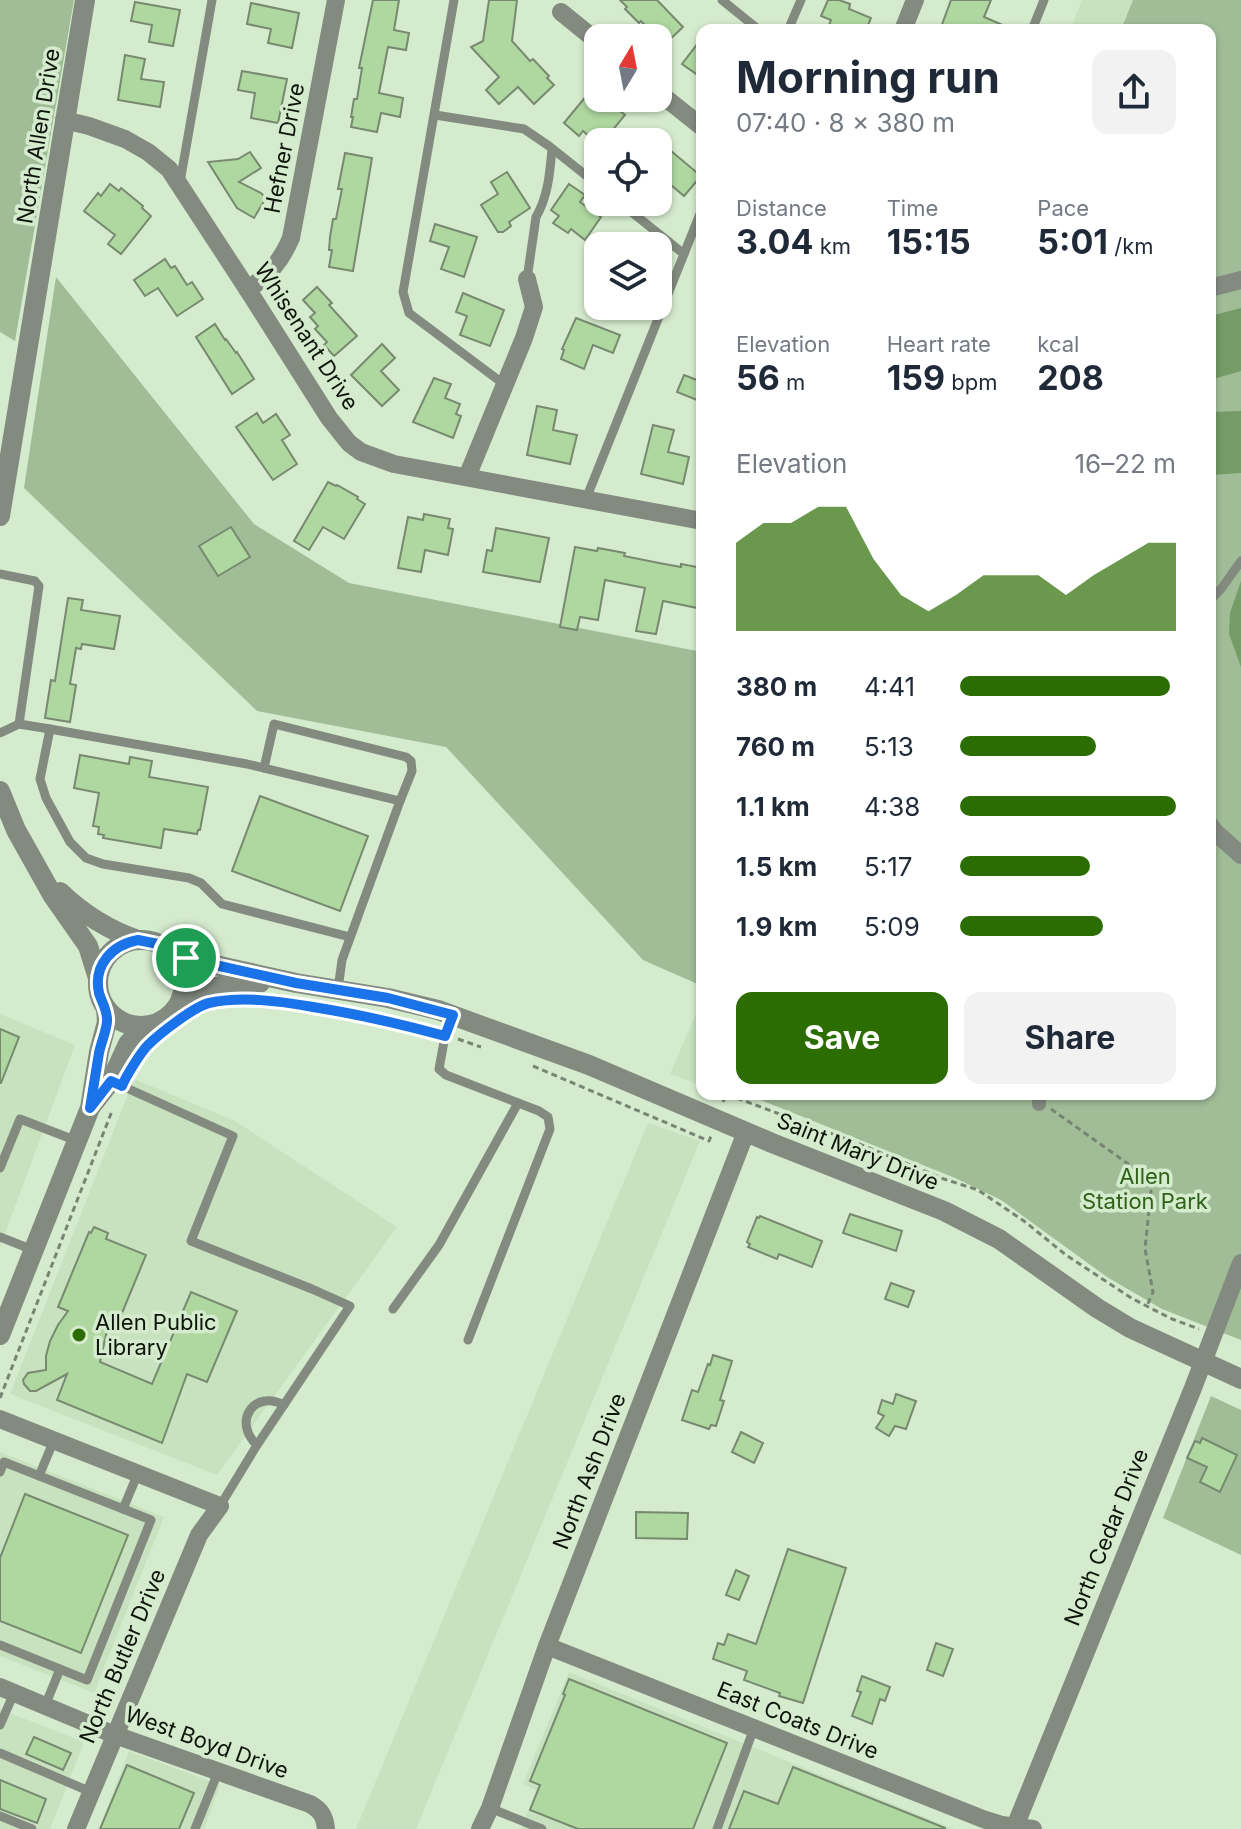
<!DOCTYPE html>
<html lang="en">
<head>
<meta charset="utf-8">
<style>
	body { margin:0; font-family:Inter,sans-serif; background:#f2f2f3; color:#1f2937; height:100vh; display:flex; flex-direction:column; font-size:30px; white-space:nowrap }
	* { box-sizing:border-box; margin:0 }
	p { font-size:26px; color:#747a83 }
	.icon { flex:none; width:44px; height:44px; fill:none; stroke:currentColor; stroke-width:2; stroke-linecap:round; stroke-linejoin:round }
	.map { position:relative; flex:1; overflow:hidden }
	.panel { position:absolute; left:696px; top:24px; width:520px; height:1076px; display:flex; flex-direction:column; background:#fff; border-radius:16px; box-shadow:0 2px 6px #0004 }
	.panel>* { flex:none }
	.needle { width:52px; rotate:10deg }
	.fabs { position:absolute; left:584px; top:24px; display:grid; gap:16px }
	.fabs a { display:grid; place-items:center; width:88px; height:88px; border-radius:16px; background:#fff; box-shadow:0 2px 6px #0004; font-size:40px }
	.pin { position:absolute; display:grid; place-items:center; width:68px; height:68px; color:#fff; margin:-34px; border:4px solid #fff; border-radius:50%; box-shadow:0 2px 8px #0007 }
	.round { display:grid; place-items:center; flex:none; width:84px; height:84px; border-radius:16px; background:#f2f2f3 }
	.headline { display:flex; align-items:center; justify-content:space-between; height:136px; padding:0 40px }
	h1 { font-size:44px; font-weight:700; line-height:60px }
	.figures { display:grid; grid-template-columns:repeat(3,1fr); gap:12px; height:136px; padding:8px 40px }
	.figures div { display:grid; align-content:center }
	.figures b { font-size:34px; font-weight:700 }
	.figures small { font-size:22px; font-weight:400 }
	.figures p { font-size:22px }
	.chart { height:224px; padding:16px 40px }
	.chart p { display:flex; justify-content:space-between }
	.chart svg { width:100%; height:144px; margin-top:8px; fill:#2c6d02; opacity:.7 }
	.button { display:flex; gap:16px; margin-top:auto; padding:16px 40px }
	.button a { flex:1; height:92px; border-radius:16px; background:#2c6d02; color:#fff; font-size:32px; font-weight:700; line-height:92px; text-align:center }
	.button a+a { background:#f2f2f3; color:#1f2937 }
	ul { padding:0 40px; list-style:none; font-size:26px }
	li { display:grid; grid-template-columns:128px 96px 1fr; align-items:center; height:60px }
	li i { height:20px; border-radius:10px; background:#2c6d02 }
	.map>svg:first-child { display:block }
</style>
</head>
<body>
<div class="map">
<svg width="1241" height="1829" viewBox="0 0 1241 1829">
	<rect width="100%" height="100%" fill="#d5ebce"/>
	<g fill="#c8e2bf">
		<polygon points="1082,0 1144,0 1131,30 1070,30"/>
		<polygon points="702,1000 702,1086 670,1074"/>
		<polygon points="0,1014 75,1045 0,1247"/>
		<polygon points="134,1079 235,1121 397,1227 217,1475 10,1394"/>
		<polygon points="648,1123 700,1141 416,1829 356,1829"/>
		<polygon points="0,1452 164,1517 94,1693 0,1656"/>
		<polygon points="569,1672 954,1829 521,1829 536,1790 523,1784"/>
		<polygon points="0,1709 84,1742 50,1829 0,1829"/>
		<polygon points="129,1751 220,1785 204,1829 99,1829"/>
	</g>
	<g fill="#a1bd98">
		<polygon points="0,0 74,0 15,341 0,332"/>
		<polygon points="1133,0 1241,0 1241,1340 1162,1309 1107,1277 1001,1200 955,1178 746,1094 1210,1094 1210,30 1121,30"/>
		<polygon points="56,277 254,524 349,583 702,652 702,986 643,960 446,747 257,711 24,488"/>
		<polygon points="1211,1396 1241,1410 1241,1555 1163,1518"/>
	</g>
	<g fill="#759b67">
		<polygon points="1241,308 1241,371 1210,380 1210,316"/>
		<polygon points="1241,411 1241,473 1210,475 1210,412"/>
		<polygon points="1241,581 1241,667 1229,634 1230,613"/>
	</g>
	<g fill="#afd7a0" stroke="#778a70" stroke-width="2">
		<polygon points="373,0 399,0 394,30 409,33 406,50 388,47 379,93 403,98 400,117 381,113 377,132 351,127 353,117 351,117 354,99 357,99 362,68 359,68"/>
		<polygon points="489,0 517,0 512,41 530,61 533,59 549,76 547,78 554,85 534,104 518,87 499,104 486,90 499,77 471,47 483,41"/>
		<polygon points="620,0 657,0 683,27 664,45 641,21 639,23 625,9 627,7"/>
		<polygon points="828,0 839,0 850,4 849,9 871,18 866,30 827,30 831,20 821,16"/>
		<polygon points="951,0 991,0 984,17 1014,30 940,30"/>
		<polygon points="135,2 180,10 173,46 149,42 152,25 131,21"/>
		<polygon points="251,3 299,13 292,48 268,43 271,29 247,24"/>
		<polygon points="702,38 702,78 682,64"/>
		<polygon points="125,55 145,59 141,79 164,82 160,107 118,100"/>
		<polygon points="242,71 287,79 278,123 251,118 255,93 238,90"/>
		<polygon points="592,89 598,94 598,98 604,98 625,115 603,142 598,142 598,144 583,131 579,136 564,123"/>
		<polygon points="658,140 701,176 684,196 658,174"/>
		<polygon points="250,152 261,168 239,182 261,193 266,198 254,218 237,208 208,162 238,159"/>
		<polygon points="345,153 372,158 353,271 329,267 332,250 329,250 330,237 333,219 336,219 342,189 338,189"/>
		<polygon points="507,172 530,208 509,222 511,226 503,232 498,232 481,205 498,194 491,182"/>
		<polygon points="110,184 119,191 121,188 143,206 142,208 151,216 121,254 108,244 115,235 84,211 98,193 101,196"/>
		<polygon points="569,184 585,195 580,202 601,217 585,240 571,229 568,233 553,223 559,216 551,210"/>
		<polygon points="435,224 477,237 464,277 441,269 449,247 430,241"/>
		<polygon points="165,259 171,268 175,266 187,285 192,282 203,299 177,316 158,288 145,296 134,280"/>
		<polygon points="317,287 332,303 329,305 357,336 334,356 324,345 327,342 315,329 318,326 310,317 315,313 303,300"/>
		<polygon points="463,293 504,310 490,346 460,335 467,316 456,312"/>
		<polygon points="576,318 620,335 613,353 593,345 584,369 561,359 564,350 562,349"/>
		<polygon points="215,324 225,340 226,339 236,353 237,352 254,379 232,394 196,337"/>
		<polygon points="382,344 395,358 381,371 399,390 382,406 351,375"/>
		<polygon points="684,375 702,382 702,402 677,392"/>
		<polygon points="434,378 451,384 445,398 460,404 456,414 461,416 453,438 413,422"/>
		<polygon points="537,406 557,410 553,430 577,435 570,464 527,455"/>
		<polygon points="257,413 263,423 276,414 290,435 282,440 297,464 273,480 236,427"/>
		<polygon points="653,425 674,430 668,452 689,457 683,484 641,474"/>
		<polygon points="328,482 336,486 337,485 358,497 357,499 365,504 344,539 323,527 309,550 294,541"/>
		<polygon points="424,514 450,519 448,528 453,529 448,555 425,550 421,572 398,568 408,517 423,520"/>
		<polygon points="231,527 250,557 218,576 199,546"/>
		<polygon points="496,528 549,538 540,582 483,572 487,550 492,551"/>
		<polygon points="575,547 597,551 598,548 625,553 624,556 659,563 681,567 681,564 702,568 702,609 663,601 656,634 636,631 645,588 605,580 598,620 580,617 577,630 560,627"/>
		<polygon points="68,598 83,600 81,610 120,616 114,649 82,644 81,649 76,648 70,684 76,685 70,722 45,718 51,680 55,681"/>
		<polygon points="80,755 129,764 130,757 152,761 149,777 208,787 200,830 198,830 197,834 164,829 161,848 103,838 104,835 98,834 99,827 93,826 99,793 74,788"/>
		<polygon points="260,796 368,836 340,911 232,871"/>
		<polygon points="0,1029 19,1037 1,1083 0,1083"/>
		<polygon points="850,1214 902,1231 896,1251 843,1233"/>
		<polygon points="760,1216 822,1241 812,1267 779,1254 777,1259 748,1247 750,1244 747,1242 757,1217 759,1218"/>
		<polygon points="94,1227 108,1233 106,1239 146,1255 115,1330 108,1326 100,1362 152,1384 191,1292 237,1311 207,1382 187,1374 162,1443 57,1400 67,1374 36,1391 30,1391 24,1384 23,1380 28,1373 46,1370 46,1356 50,1341 58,1325 68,1311 58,1307 89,1232 91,1233"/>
		<polygon points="891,1283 914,1291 908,1307 885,1299"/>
		<polygon points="713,1355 732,1361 720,1400 724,1401 716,1426 711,1425 709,1429 682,1420 692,1390 698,1392 708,1364 710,1365"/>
		<polygon points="896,1394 916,1401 906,1429 895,1426 889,1436 876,1428 884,1416 878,1413 882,1400 893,1404"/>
		<polygon points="741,1432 763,1443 754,1463 732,1452"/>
		<polygon points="1202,1438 1237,1455 1220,1492 1200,1482 1207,1467 1187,1458 1195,1441 1200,1443"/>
		<polygon points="25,1494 128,1535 81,1653 0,1621 0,1558"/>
		<polygon points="636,1512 688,1513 687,1539 636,1538"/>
		<polygon points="788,1549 846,1568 803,1703 779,1696 780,1693 744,1680 747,1671 713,1659 718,1643 724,1645 728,1634 756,1644"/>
		<polygon points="736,1570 749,1576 739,1600 726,1595"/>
		<polygon points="936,1643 953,1649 943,1676 927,1670"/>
		<polygon points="862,1676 890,1687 885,1701 880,1699 872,1724 852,1716 861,1692 857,1691"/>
		<polygon points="569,1679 727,1743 693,1829 578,1829 530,1810 540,1785 530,1781 565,1695 563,1694"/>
		<polygon points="34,1737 71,1753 63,1770 26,1754"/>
		<polygon points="127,1765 194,1793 179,1829 100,1829"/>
		<polygon points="793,1767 945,1828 945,1829 729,1829 744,1791 778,1804"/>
		<polygon points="0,1780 46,1799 37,1823 0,1809"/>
	</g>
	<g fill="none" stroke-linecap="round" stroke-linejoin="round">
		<g stroke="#768672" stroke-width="3" stroke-dasharray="6 4" stroke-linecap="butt">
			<polyline points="266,1001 342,1012 435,1033"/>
			<polyline points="160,1035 186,1016"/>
			<polyline points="458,1039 481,1047"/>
			<polyline points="533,1066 709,1141 711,1136"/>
			<polyline points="723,1102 726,1094 857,1143 944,1179 978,1190 1024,1221 1066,1255 1133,1299 1172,1319 1199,1329"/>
			<polyline points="1051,1109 1141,1173 1151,1191 1145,1249 1153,1292 1147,1306"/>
			<polyline points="0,1398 112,1111"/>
		</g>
		<g stroke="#838b80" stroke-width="9">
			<polyline points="454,0 403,292 409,313 505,385"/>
			<polyline points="722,0 759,30"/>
			<polyline points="788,30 801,0"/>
			<polyline points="1032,30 1044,0"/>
			<polyline points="435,115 524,129 549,146 598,185"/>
			<polyline points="180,182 212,0"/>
			<polyline points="619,202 684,254"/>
			<path d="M 527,279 L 536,217 C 548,197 550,172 552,149"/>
			<polyline points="586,499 702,209"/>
			<polyline points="0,574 35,581 39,586 19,724"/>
			<polyline points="1210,600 1221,589 1241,561"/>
			<polyline points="50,729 40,779 46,798 70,842 86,858 103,864 189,878 201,883 222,904 350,937"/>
			<polyline points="0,733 19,724 50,729 247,764 400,801 342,960 338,989"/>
			<polyline points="264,768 274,724 406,757 411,761 412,771 400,801"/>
			<polyline points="453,1015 445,1036 439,1069 446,1075 539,1111 548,1117 550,1129 468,1340"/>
			<polyline points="111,1081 233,1136 191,1241 312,1289 350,1306 257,1445 220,1506"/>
			<polyline points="0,1168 20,1119 77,1141"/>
			<polyline points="0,1237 33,1250"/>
			<polyline points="393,1309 439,1245 518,1103"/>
			<path d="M 257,1445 C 232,1422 254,1389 284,1405"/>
			<polyline points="0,1472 4,1462 151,1520 87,1680 0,1645"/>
			<polyline points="39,1476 54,1440"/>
			<polyline points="123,1509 138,1473"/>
			<polyline points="45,1706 60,1669"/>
			<polyline points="0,1725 14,1693"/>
			<polyline points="0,1753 91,1792"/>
			<polyline points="490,1808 542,1829"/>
			<polyline points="0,1816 32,1829"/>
			<polyline points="195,1829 218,1772"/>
			<polyline points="717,1829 754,1728"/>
		</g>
		<polyline stroke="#838b80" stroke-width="14" points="1039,1094 1039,1104"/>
		<g stroke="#838b80" stroke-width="18">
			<polyline points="561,12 598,42"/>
			<polyline points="903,30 915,0"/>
			<polyline points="658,92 702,127"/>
			<polyline points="64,120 89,126 125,139 148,152 169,169 248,290 329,418 349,443 361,452 394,464 702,521"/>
			<polyline points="1210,288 1241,280"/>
			<path d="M 248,290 C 270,273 280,263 291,238 L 336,0"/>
			<polyline points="467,477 524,338 534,307 527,279"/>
			<polyline points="1210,825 1215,832 1241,855"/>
			<polyline points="0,1419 220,1506 199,1535 76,1829"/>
			<polyline points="547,1646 983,1819 1002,1825 1033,1829"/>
			<path d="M 0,1687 L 115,1735 L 310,1804 C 321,1810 325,1817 326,1829"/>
			<polyline points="480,1829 490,1808 547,1646 746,1132"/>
			<polyline points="1014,1829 1193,1388 1241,1263"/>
		</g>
		<g stroke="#838b80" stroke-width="20">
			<polyline points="0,516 85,0"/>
			<polyline points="0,791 16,830 53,896 88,946 98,978"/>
			<path d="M 60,892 C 83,914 108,930 138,940"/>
			<circle cx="141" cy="983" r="43"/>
			<polyline points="168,949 186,958 206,963 296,983 388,998 438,1010 589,1065 772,1143 944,1211 999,1239 1097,1308 1130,1328 1241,1379"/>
			<path d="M 181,998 C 207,986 232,983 260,983"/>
			<polyline points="92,1105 111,1081 128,1044 144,1026"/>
			<polyline points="0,1335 90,1108 99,1052 107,1022 106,1008"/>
		</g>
	</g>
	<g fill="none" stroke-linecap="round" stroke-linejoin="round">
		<g stroke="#fff" stroke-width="16">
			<path id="route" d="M 138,940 L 158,944 L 186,958 L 206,963 L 296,983 L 388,998 L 453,1015 L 445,1036 C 401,1024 357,1014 313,1007 C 279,1001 242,996 209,1003 C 195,1006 159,1034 148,1045 C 141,1052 126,1076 122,1086 L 111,1081 L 90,1108 C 93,1089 96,1071 99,1053 C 101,1043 106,1032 107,1022 C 108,1011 102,1003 99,993 C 93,965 112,945 138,940 Z"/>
		</g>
		<use href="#route" stroke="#1a73e8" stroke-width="10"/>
	</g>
	<circle fill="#2c6d02" stroke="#d5ebce" stroke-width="3" cx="79" cy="1335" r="8"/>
	<g text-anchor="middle" stroke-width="7" stroke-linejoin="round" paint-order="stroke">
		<g font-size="22" fill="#0d150b" stroke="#d5ebce">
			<text transform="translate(38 136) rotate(-81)" y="8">North Allen Drive</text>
			<text transform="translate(284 148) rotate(-79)" y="8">Hefner Drive</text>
			<text transform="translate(307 336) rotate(57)" y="8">Whisenant Drive</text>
			<text transform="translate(858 1151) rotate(22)" y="8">Saint Mary Drive</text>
			<text transform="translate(589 1471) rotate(-69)" y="8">North Ash Drive</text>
			<text transform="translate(1106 1537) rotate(-68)" y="8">North Cedar Drive</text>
			<text transform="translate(122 1656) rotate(-67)" y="8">North Butler Drive</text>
			<text transform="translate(798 1720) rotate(22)" y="8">East Coats Drive</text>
			<text transform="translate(207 1742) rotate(20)" y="8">West Boyd Drive</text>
		</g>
		<g font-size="22" fill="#2f6118" stroke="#d5ebce">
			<text x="1145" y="1184">Allen<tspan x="1145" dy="25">Station Park</tspan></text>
		</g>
		<g font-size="22" fill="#0d150b" stroke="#d5ebce" text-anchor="start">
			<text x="95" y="1330">Allen Public<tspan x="95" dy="25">Library</tspan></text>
		</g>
	</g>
</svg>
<div class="fabs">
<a><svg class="needle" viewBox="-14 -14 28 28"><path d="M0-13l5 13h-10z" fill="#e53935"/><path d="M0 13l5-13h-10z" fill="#747a83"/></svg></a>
<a><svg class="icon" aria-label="locate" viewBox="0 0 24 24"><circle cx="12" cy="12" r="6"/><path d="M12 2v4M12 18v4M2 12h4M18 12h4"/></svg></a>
<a><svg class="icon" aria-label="layers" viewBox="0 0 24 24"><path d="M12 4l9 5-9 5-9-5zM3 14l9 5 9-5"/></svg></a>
</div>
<div class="pin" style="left:186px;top:958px;background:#1e9e55"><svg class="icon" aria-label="arrive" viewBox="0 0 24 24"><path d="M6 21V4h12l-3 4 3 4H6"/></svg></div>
<section class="panel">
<div class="headline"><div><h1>Morning run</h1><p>07:40 · 8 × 380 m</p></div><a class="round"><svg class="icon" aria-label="share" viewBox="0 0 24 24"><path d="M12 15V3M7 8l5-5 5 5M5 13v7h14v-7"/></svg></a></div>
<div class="figures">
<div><p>Distance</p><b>3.04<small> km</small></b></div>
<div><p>Time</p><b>15:15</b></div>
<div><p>Pace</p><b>5:01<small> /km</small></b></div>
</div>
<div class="figures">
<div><p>Elevation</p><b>56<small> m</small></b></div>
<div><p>Heart rate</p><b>159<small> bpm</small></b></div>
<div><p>kcal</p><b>208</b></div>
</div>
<div class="chart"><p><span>Elevation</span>16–22 m</p>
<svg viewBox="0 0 160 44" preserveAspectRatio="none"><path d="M0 44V17L10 11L20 11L30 6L40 6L50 22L60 33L70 38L80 33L90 27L100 27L110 27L120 33L130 27L140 22L150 17L160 17V44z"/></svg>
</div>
<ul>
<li><b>380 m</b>4:41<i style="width:97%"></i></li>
<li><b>760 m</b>5:13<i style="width:63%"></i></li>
<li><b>1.1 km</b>4:38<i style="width:100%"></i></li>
<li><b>1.5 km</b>5:17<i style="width:60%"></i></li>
<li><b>1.9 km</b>5:09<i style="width:66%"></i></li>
</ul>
<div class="button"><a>Save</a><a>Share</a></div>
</section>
</div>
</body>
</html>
